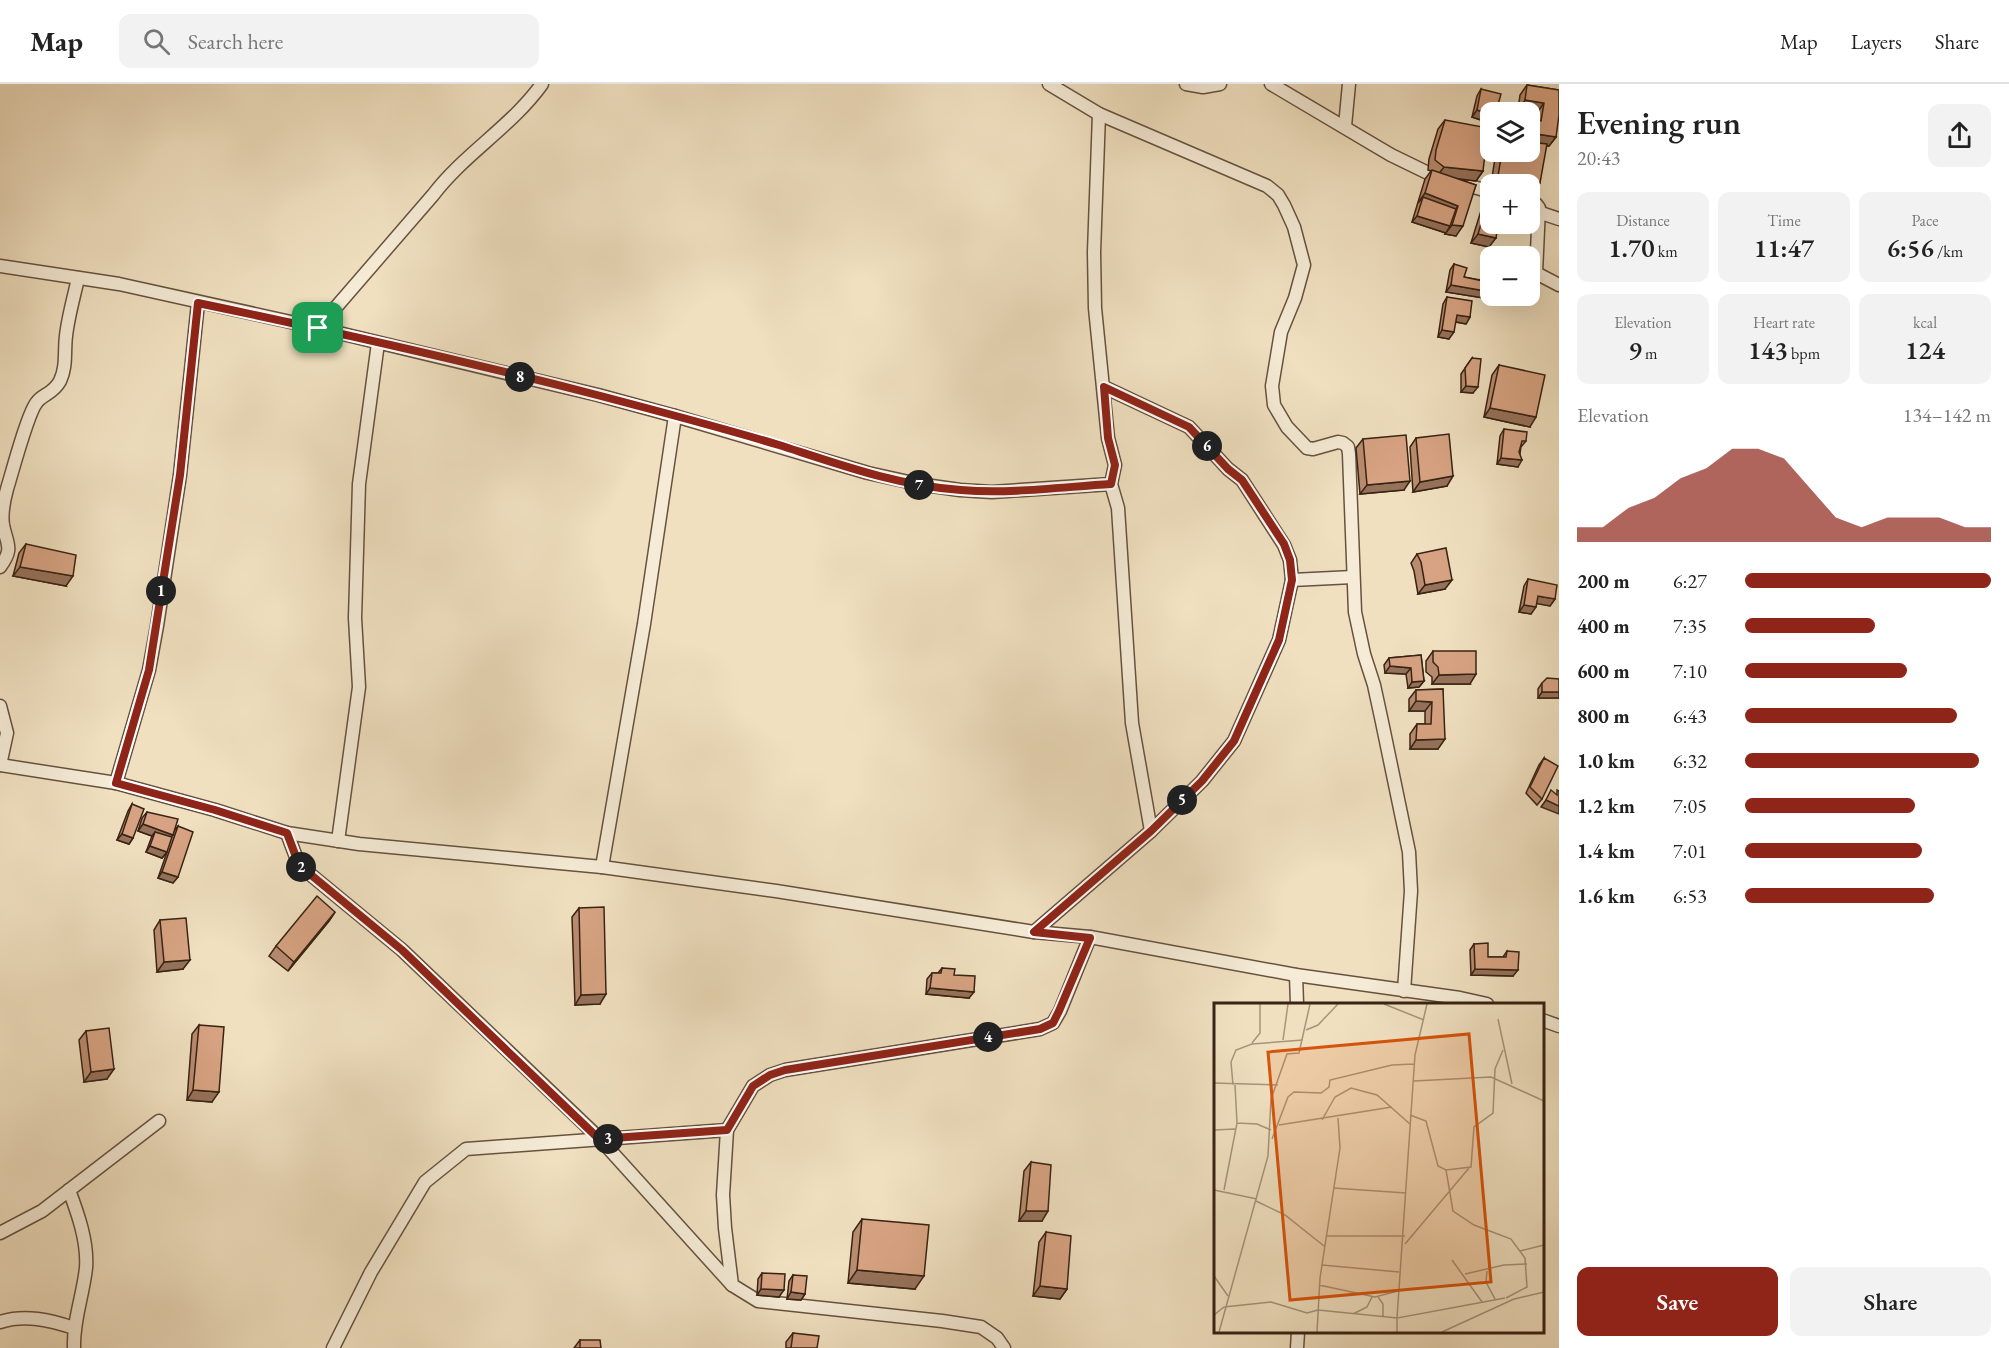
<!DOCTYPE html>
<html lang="en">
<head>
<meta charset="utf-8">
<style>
	body { margin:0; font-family:"EB Garamond",serif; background:#f2f2f2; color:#222; height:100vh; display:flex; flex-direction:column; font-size:22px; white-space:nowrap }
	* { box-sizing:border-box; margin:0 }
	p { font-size:20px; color:#767676 }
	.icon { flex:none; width:33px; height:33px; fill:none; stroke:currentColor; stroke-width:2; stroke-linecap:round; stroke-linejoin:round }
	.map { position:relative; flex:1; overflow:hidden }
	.panel { display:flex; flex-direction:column; background:#fff; width:450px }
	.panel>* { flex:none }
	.controls { position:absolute; left:1480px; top:18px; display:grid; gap:12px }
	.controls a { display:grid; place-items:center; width:60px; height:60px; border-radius:12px; background:#fff; box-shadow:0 6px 24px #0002; font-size:30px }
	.pin { position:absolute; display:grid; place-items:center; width:51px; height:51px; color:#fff; margin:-26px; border-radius:12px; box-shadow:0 3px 9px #0006 }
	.km { position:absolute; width:30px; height:30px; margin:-15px; border-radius:50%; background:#222; color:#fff; font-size:16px; line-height:30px; text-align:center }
	.round { display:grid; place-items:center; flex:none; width:63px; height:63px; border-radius:12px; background:#f2f2f2 }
	.head { display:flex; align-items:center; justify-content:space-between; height:102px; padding:0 18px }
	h1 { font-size:33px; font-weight:600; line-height:45px }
	.figures { display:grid; grid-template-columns:repeat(3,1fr); gap:9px; height:102px; padding:6px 18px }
	.figures div { display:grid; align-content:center; border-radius:12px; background:#f2f2f2; text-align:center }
	.figures b { font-size:26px; font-weight:600 }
	.figures small { font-size:16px; font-weight:400 }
	.figures p { font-size:16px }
	.chart { height:168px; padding:12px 18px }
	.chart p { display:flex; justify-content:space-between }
	.chart svg { width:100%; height:108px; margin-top:6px; fill:#8f2418; opacity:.7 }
	.cta { display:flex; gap:12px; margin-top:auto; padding:12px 18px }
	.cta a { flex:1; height:69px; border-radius:12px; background:#8f2418; color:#fff; font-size:24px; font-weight:600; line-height:69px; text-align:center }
	.cta a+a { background:#f2f2f2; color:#222 }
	ul { padding:0 18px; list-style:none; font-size:20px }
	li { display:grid; grid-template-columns:96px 72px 1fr; align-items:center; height:45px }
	li i { height:15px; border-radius:8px; background:#8f2418 }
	header { display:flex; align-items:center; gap:36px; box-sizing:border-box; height:84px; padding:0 30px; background:#fff; border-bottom:2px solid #e0e0e0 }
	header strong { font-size:28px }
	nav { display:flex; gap:33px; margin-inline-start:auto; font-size:21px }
	.search { width:420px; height:54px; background:#f2f2f2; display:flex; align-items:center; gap:15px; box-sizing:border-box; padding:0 21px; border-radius:12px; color:#767676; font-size:22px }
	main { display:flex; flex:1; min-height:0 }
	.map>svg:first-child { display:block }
</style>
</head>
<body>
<header>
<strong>Map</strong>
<div class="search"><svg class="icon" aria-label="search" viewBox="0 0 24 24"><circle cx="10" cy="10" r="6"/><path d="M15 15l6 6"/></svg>Search here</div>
<nav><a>Map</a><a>Layers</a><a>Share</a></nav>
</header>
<main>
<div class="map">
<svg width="1559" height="1264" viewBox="0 0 1559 1264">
	<rect width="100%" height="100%" fill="#f0e0c0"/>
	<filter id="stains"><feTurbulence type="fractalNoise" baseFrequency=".00333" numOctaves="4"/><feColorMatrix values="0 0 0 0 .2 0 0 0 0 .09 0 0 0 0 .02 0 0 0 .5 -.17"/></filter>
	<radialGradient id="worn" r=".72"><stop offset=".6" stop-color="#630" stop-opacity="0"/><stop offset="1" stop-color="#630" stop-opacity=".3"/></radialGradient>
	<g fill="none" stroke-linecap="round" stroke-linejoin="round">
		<g stroke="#66523f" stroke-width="15">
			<g id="minor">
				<polyline points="1049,0 1099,30 1267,102 1278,111 1284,121 1294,143 1304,181 1295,214 1281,248 1272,302 1274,321 1287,343 1307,364 1313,365 1338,358 1343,359 1348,363 1349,370 1355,528 1364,570 1374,601 1382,638 1409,768 1411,807 1404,907"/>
				<polyline points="1186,0 1203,3 1220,0"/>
				<polyline points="1271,0 1391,71 1428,89 1444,94"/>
				<polyline points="1099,30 1094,168 1095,224 1108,354 1115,381 1111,400 1118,424 1132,639 1151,747"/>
				<polyline points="1345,42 1349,0"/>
				<polyline points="1460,99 1491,108"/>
				<polyline points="1530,119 1536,120 1539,124 1536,189 1559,201"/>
				<polyline points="1538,128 1559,135"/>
				<polyline points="0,182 119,200 318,244 598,311 675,332 868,389 918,400 960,406 992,408 1111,400"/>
				<path d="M 318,244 L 433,111 C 465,69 511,43 542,0"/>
				<path d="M 0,483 C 14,464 7,461 3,441 C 1,428 4,416 7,405 C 12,389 28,328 37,318 C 43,310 53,310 60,297 C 67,282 64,268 66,252 C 68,233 74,213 78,194"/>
				<polyline points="1292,496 1353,493"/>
				<polyline points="0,622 7,649 0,681"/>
				<polyline points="0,681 116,699 215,726 287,749 359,760 602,783 776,807 1034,848 1090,853 1296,891 1460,914 1487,920"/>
				<polyline points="116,699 149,586 157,542 180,391 198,219"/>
				<polyline points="287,749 299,781 402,866 600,1055 732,1201"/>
				<polyline points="338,757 359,603 355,534 359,400 378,259"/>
				<polyline points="602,783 644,540 675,332"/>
				<polyline points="1034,848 1151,747 1202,697 1234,657 1279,556 1292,496 1290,476 1284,461 1242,396 1228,385 1189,343 1104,303"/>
				<polyline points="1296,891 1297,920"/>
				<polyline points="1542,936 1559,942"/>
				<path d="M 69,1106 C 78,1130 88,1158 86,1184 C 83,1212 73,1236 74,1264"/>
				<polyline points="0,1149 42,1127 159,1037"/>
				<path d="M 0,1238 C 25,1230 50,1236 74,1244"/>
				<polyline points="333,1264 371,1188 425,1098 466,1065 727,1046"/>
				<polyline points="1004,1264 997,1254 981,1243 942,1237 758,1217 732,1201 725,1144 723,1111 727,1046 753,1002 770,991 785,986 1040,945 1053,939 1060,927 1090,853"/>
				<polyline points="1297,1264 1298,1248"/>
			</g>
		</g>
		<use href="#minor" stroke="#f5ebd6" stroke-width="12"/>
	</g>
	<g fill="#b98c70" stroke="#382314" stroke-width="1.5">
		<polygon points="1527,1 1559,6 1556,53 1549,62 1546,62 1534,109 1530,108 1530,100 1491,100 1496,68 1530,68 1537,29 1518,26 1520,11"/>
		<polygon points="1481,5 1490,39 1472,33 1477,12"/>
		<polygon points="1445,36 1483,87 1476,97 1457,95 1476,101 1456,152 1445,150 1446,149 1412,138 1425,95 1431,87 1428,86 1429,75 1438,45"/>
		<polygon points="1491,107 1489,163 1471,159 1484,117"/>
		<polygon points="1454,180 1464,193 1480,196 1482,192 1490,215 1446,208 1450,186"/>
		<polygon points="1447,213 1470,233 1466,240 1455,238 1449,255 1438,253 1443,220"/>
		<polygon points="1472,274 1473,309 1461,308 1461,290"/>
		<polygon points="1499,281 1530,343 1484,333 1492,291"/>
		<polygon points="1504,345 1526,357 1521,363 1518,383 1497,380 1500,352"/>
		<polygon points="1416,354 1447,402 1413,408 1410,363"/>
		<polygon points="1363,355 1404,406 1360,410 1356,364"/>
		<polygon points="26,460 66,502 13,492 19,469"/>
		<polygon points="1417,470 1445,505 1418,510 1414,487 1411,479"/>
		<polygon points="1528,495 1555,515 1550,522 1537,519 1531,530 1519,528 1524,502"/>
		<polygon points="1433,567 1470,600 1432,600 1432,593 1426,588 1426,577"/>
		<polygon points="1421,571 1424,597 1419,603 1408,604 1406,590 1385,589 1384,581 1389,574"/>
		<polygon points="1559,595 1559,614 1538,614 1538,605 1542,599"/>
		<polygon points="1443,605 1438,665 1410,665 1410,650 1417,640 1425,640 1425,627 1409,627 1409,615 1416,606"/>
		<polygon points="1544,674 1542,715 1537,721 1526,709 1539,681"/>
		<polygon points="132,720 133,754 129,760 117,756 128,727"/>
		<polygon points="147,728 173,748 178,742 178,793 173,799 158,794 167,768 162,774 146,768 152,752 138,747 142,734"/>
		<polygon points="579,824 600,920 575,921 572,833"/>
		<polygon points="335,828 329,837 288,887 269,872 276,862"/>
		<polygon points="160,836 183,885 157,888 154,846"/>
		<polygon points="1474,860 1488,873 1503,873 1507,867 1513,892 1471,891 1470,866"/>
		<polygon points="942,884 954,891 969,914 926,910 927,895 932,889 938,889"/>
		<polygon points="199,941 212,1018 187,1016 192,950"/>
		<polygon points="86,947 107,995 84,998 79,956"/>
		<polygon points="1031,1078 1042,1137 1019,1137 1024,1087"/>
		<polygon points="862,1135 915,1205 848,1199 853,1148"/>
		<polygon points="1046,1148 1067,1205 1060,1215 1033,1212 1039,1158"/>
		<polygon points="762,1189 779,1213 757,1211 758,1195"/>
		<polygon points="793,1191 805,1210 801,1216 787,1215 789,1197"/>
		<polygon points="793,1249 817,1264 786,1264 786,1258"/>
		<polygon points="580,1256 601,1264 574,1264"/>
	</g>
	<g fill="#96725b" stroke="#382314" stroke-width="1.5">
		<polygon points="1525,16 1544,19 1537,29 1518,26"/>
		<polygon points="1477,26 1491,31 1490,39 1472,33"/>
		<polygon points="1530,49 1556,53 1549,62 1530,60"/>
		<polygon points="1444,83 1483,87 1476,97 1437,92"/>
		<polygon points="1498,92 1540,99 1534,109 1530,108 1530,100 1492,100"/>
		<polygon points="1425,109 1458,122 1451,131 1423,113 1418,119"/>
		<polygon points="1417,132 1450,142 1446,149 1412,138"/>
		<polygon points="1530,132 1535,133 1528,143 1506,140 1530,140"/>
		<polygon points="1452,141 1463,142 1456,152 1445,150"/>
		<polygon points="1478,150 1496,154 1489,163 1471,159"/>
		<polygon points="1451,201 1491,208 1491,212 1492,212 1490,215 1446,208"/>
		<polygon points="1457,231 1470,233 1466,240 1452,237"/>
		<polygon points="1442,246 1454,248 1449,255 1438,253"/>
		<polygon points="1466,302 1478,303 1473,309 1461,308"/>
		<polygon points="1490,324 1536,333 1530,343 1484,333"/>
		<polygon points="1501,374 1522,376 1518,383 1497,380"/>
		<polygon points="1453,392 1447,402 1413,408 1420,398"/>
		<polygon points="1410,397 1404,406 1360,410 1367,401"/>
		<polygon points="20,483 73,492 66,502 13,492"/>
		<polygon points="1452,496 1445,505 1418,510 1425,501"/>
		<polygon points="1538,512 1555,515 1550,522 1533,519"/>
		<polygon points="1524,521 1536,523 1531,530 1519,528"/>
		<polygon points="1390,582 1411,584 1406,590 1385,589"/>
		<polygon points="1476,590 1470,600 1432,600 1439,591"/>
		<polygon points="1424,597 1419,603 1408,604 1412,598"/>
		<polygon points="1542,608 1559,608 1559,614 1538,614"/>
		<polygon points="1416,617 1432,618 1425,627 1409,627"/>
		<polygon points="1445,655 1438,665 1410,665 1416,656"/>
		<polygon points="1546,716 1559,722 1559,730 1541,723"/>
		<polygon points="143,740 173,751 168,757 155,748 152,752 138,747"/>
		<polygon points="122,750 133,754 129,760 117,756"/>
		<polygon points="150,762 167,768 162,774 146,768"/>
		<polygon points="162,788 178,793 173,799 158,794"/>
		<polygon points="335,828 329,837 288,887 294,878"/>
		<polygon points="190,876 183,885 157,888 164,878"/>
		<polygon points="1475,885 1518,886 1513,892 1471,891"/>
		<polygon points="930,904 974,908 969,914 926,910"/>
		<polygon points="606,910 600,920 575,921 581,911"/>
		<polygon points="114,985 107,995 84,998 91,988"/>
		<polygon points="193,1006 219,1008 212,1018 187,1016"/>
		<polygon points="1026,1127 1048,1127 1042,1137 1019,1137"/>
		<polygon points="857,1186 924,1192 915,1205 848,1199"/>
		<polygon points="1040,1202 1067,1205 1060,1215 1033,1212"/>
		<polygon points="761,1205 784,1206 779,1213 757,1211"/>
		<polygon points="791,1208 805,1210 801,1216 787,1215"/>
	</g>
	<g fill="#d7a382" stroke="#382314" stroke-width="1.5">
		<polygon points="1527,1 1559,6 1559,31 1556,53 1530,49 1530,35 1541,37 1544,19 1525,16"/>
		<polygon points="1481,5 1501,10 1496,28 1491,28 1491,31 1477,26"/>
		<polygon points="1445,36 1488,44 1483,87 1444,83 1435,76 1436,66"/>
		<polygon points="1530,58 1547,60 1540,99 1498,92 1502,68 1530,68"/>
		<polygon points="1432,86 1476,101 1463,142 1452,141 1458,122 1425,109"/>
		<polygon points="1491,107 1491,140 1496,140 1498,142 1496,154 1478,150"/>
		<polygon points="1423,113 1456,125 1450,142 1417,132"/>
		<polygon points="1530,118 1538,120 1535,133 1530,132"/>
		<polygon points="1454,180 1467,184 1464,193 1483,197 1482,192 1491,194 1491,208 1451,201"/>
		<polygon points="1447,213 1472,217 1470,233 1457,231 1454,248 1442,246"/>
		<polygon points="1472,274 1481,275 1478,303 1466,302 1465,284"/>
		<polygon points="1499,281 1545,291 1536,333 1490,324"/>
		<polygon points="1504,345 1527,348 1526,357 1522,357 1519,368 1522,376 1501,374"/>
		<polygon points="1449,350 1453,392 1420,398 1416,354"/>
		<polygon points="1406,351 1410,397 1367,401 1363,355"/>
		<polygon points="26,460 76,471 73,492 20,483"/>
		<polygon points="1446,464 1452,496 1425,501 1421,478 1417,470"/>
		<polygon points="1528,495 1557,501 1555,515 1538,512 1536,523 1524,521"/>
		<polygon points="1433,567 1476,567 1476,590 1439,591 1438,583 1433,578"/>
		<polygon points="1421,571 1424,597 1412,598 1411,584 1390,582 1389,574"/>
		<polygon points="1547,594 1559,595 1559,608 1542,608 1542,599"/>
		<polygon points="1443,605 1445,655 1416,656 1417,640 1431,640 1432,618 1416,617 1416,606"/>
		<polygon points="1544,674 1558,682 1542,715 1530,703"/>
		<polygon points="1551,706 1557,711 1557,706 1559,707 1559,722 1546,716"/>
		<polygon points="132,720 144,725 133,754 122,750"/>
		<polygon points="147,728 178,735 173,751 143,740"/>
		<polygon points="178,742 193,748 178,793 162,788"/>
		<polygon points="155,748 172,753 167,768 150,762"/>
		<polygon points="317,812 335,828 294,878 276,862"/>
		<polygon points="604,823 606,910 581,911 579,824"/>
		<polygon points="186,834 190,876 164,878 160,836"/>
		<polygon points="1488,859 1488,873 1506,873 1507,867 1519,868 1518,886 1475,885 1474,860"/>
		<polygon points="942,884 955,885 954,891 975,892 974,908 930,904 932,889 941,889"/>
		<polygon points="199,941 224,943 219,1008 193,1006"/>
		<polygon points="109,944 114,985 91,988 86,947"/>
		<polygon points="1031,1078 1051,1081 1048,1127 1026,1127"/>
		<polygon points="862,1135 929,1141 924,1192 857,1186"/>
		<polygon points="1046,1148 1071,1152 1067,1205 1040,1202"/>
		<polygon points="762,1189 785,1190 784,1206 761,1205"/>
		<polygon points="793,1191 807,1192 805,1210 791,1208"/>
		<polygon points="793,1249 819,1252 817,1264 791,1264"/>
		<polygon points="580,1256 600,1256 601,1264 580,1264"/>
	</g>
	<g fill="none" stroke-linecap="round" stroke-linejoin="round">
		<g stroke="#fff" stroke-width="12">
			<path id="route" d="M 198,219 C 332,247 465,277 597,311 C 658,327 719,343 779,361 C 838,380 898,402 961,406 C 1011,410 1062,403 1111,400 L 1115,381 L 1108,354 L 1104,303 L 1189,343 L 1228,385 L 1242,396 L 1284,460 L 1290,476 L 1292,496 L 1279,556 L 1234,657 L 1202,697 L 1151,747 L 1034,848 L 1090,854 L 1059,927 L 1053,939 L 1040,945 L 785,986 L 770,991 L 753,1002 L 727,1046 L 599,1055 L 402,866 L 299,781 L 287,749 L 215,726 L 116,699 L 149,586 L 180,391 Z"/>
		</g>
		<use href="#route" stroke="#8f2418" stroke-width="8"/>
	</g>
	<g transform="translate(1214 919)">
		<rect width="330" height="330" fill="#f0e0c0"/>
		<path fill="none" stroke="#a6947b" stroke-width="1.5" d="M 170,1 L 210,17M 284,16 L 298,81M 92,27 L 104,22 L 124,1M 69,37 L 74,1M 38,40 L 46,30 L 46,1M 200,78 L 277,74 L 330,98M 0,80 L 64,82M 19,82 L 17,59 L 22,47 L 38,41 L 89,37M 196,112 L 212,118 L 224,163 L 232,167 L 257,164 L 260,124 L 279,110 L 281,66 L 289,47M 108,117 L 121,94 L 137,85 L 163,92 L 196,121M 23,120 L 43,121 L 57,127M 65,122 L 178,104M 0,127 L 21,126M 58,136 L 74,94 L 80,89 L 107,90 L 115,84 L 116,77 L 178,62 L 200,61M 232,167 L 239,208 L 260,222 L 297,236 L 311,255 L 313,284 L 292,295M 119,185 L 192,190M 0,187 L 43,196M 10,187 L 23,120 L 21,82M 42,198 L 71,212 L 110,243M 112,233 L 191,233M 191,241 L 255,165M 306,248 L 330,242M 238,257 L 268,299M 108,262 L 185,269M 273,268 L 272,279 L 281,296M 251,271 L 290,262 L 313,261M 0,273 L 14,293M 105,282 L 161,294 L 184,288M 164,294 L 169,301 L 169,314M 139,311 L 153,304 L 158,294M 0,312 L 10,304 L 57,299 L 93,310 L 104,307 L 183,315 L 201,52 L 213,1M 5,329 L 54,153 L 57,96 L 73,51 L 85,50 L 96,1M 103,329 L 106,275 L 126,145 L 124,115M 183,329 L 183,315 L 291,295M 228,329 L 300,296 L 330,289"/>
		<path fill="#d6540d" fill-opacity="0.15" stroke="#d6540d" stroke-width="3" d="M 255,31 L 277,279 L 76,297 L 54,49 Z"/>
		<rect width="330" height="330" fill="none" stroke="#382314" stroke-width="3"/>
	</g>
	<rect width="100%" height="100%" filter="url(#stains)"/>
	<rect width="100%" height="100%" fill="url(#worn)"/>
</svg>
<div class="controls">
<a><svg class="icon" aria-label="layers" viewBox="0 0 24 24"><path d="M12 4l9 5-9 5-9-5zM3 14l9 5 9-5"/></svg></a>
<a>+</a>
<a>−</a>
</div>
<div class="pin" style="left:318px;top:244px;background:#1e9e55"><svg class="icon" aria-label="arrive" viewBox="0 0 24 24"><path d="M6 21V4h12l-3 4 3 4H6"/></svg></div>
<b class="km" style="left:161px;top:507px">1</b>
<b class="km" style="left:301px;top:783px">2</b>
<b class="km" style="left:608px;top:1055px">3</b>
<b class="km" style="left:988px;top:953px">4</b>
<b class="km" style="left:1182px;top:716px">5</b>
<b class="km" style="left:1207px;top:362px">6</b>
<b class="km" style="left:919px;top:401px">7</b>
<b class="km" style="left:520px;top:293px">8</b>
</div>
<section class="panel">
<div class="head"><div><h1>Evening run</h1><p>20:43</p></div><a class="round"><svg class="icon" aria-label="share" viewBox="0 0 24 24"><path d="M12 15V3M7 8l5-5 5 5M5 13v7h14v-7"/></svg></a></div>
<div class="figures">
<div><p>Distance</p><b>1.70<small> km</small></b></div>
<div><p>Time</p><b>11:47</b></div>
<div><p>Pace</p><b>6:56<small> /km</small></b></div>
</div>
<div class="figures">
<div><p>Elevation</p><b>9<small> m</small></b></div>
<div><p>Heart rate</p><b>143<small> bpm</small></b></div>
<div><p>kcal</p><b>124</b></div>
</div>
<div class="chart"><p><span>Elevation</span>134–142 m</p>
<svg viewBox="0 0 160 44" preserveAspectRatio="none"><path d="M0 44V38L10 38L20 30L30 26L40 18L50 14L60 6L70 6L80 10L90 22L100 34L110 38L120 34L130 34L140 34L150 38L160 38V44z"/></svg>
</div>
<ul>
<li><b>200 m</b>6:27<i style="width:100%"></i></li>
<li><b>400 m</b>7:35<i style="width:53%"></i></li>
<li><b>600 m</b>7:10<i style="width:66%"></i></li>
<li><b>800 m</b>6:43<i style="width:86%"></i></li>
<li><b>1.0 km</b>6:32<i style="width:95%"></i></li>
<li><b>1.2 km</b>7:05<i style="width:69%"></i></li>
<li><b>1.4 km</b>7:01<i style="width:72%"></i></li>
<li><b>1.6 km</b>6:53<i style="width:77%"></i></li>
</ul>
<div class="cta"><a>Save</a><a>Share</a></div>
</section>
</main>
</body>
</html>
